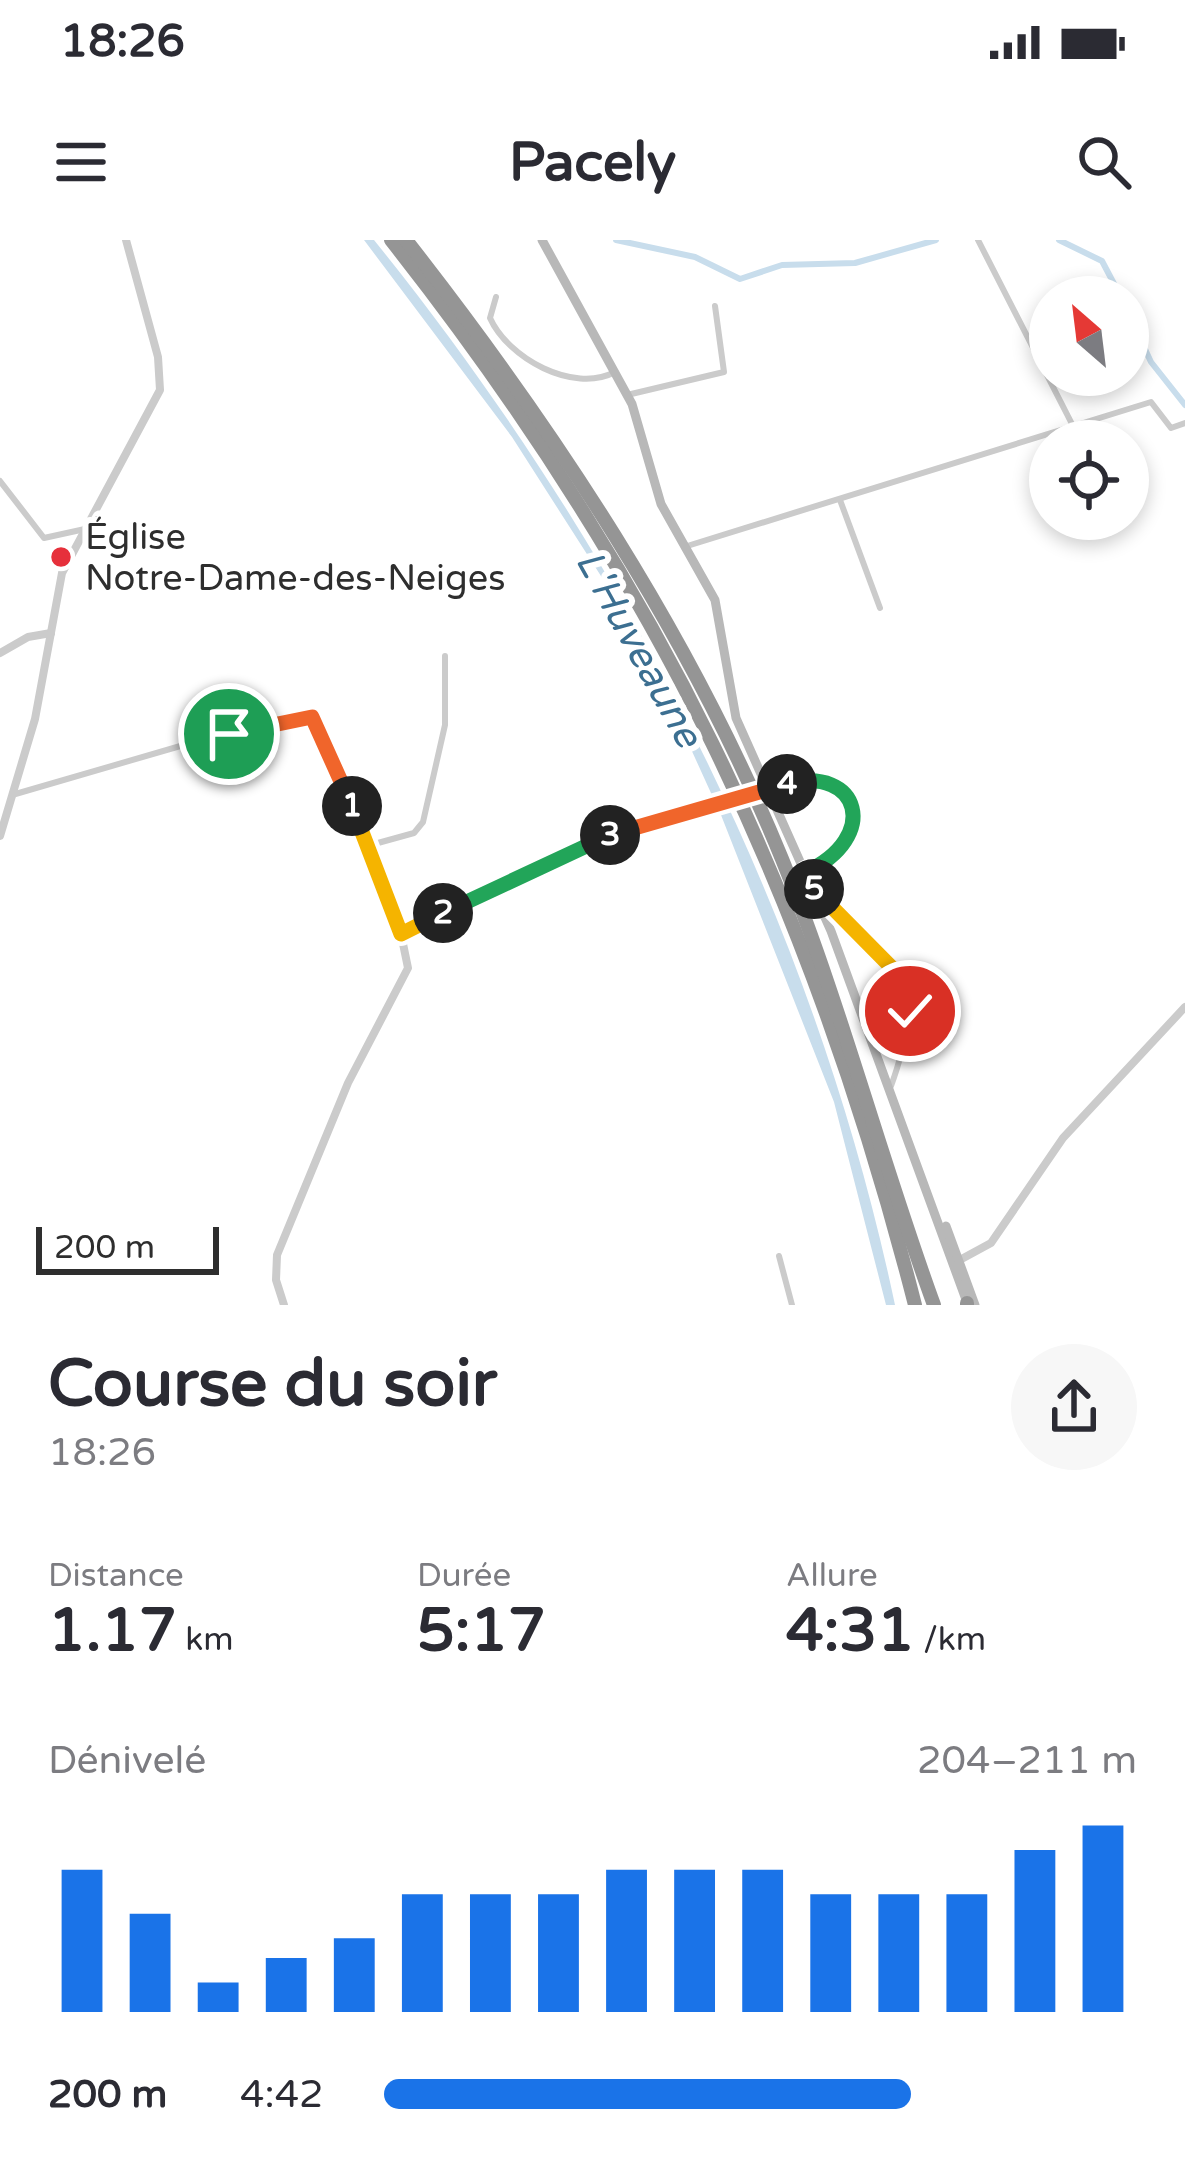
<!DOCTYPE html>
<html lang="fr">
<head>
<meta charset="utf-8">
<style>
	body { margin:0; font-family:"Varela Round",sans-serif; background:#f7f7f7; color:#2b2b33; height:100vh; display:flex; flex-direction:column; font-size:45px; white-space:nowrap }
	* { box-sizing:border-box; margin:0 }
	p { font-size:39px; color:#7c7c81 }
	.icon { flex:none; width:66px; height:66px; fill:none; stroke:currentColor; stroke-width:2; stroke-linecap:round; stroke-linejoin:round }
	.map { position:relative; height:1065px; overflow:hidden }
	.details { display:flex; flex-direction:column; background:#fff; flex:1 }
	.details>* { flex:none }
	.needle { width:78px; rotate:332deg }
	.fabs { position:absolute; left:1029px; top:36px; display:grid; gap:24px }
	.fabs a { display:grid; place-items:center; width:120px; height:120px; border-radius:50%; background:#fff; box-shadow:0 6px 18px #0003; font-size:60px }
	.scale { position:absolute; left:36px; bottom:30px; width:183px; box-sizing:border-box; padding-left:12px; border:6px solid #2e2e2e; border-top:0; font-size:33px; line-height:42px; white-space:nowrap; color:#2e2e2e; -webkit-text-stroke:9px #fff; paint-order:stroke }
	.pin { position:absolute; display:grid; place-items:center; width:102px; height:102px; color:#fff; margin:-51px; border:6px solid #fff; border-radius:50%; box-shadow:0 3px 12px #0007 }
	.km { position:absolute; width:60px; height:60px; margin:-30px; border-radius:50%; background:#222; color:#fff; font-size:33px; line-height:60px; text-align:center }
	.round { display:grid; place-items:center; flex:none; width:126px; height:126px; border-radius:63px; background:#f7f7f7 }
	.headline { display:flex; align-items:center; justify-content:space-between; height:204px; padding:0 48px }
	h1 { font-size:66px; font-weight:800; line-height:90px }
	.stats { display:grid; grid-template-columns:repeat(3,1fr); gap:18px; height:204px; padding:12px 48px }
	.stats div { display:grid; align-content:center }
	.stats b { font-size:60px; font-weight:800 }
	.stats small { font-size:33px; font-weight:400 }
	.stats p { font-size:33px }
	.chart { height:336px; padding:24px 48px }
	.chart p { display:flex; justify-content:space-between }
	.chart svg { width:100%; height:216px; margin-top:12px; stroke:#1a73e8; stroke-width:6 }
	ul { padding:0 48px; list-style:none; font-size:39px }
	li { display:grid; grid-template-columns:192px 144px 1fr; align-items:center; height:90px }
	li i { height:30px; border-radius:15px; background:#1a73e8 }
	.status { display:flex; justify-content:space-between; align-items:center; height:84px; padding:0 60px; background:#fff; direction:ltr }
	.status svg { height:33px; fill:currentColor }
	header { display:flex; justify-content:space-between; align-items:center; height:156px; padding:0 48px; background:#fff; font-size:54px; font-weight:800 }
	.map>svg:first-child { display:block }
</style>
</head>
<body>
<div class="status"><b>18:26</b><svg viewBox="0 0 49 12"><path d="M0 12V9h3v3zM5 12V6h3v6zM10 12V3h3v9zM15 12V0h3v12zM26 1h20v11H26zM47 4h2v5h-2z"/></svg></div>
<header><svg class="icon" aria-label="menu" viewBox="0 0 24 24"><path d="M4 6h16M4 12h16M4 18h16"/></svg>Pacely<svg class="icon" aria-label="search" viewBox="0 0 24 24"><circle cx="10" cy="10" r="6"/><path d="M15 15l6 6"/></svg></header>
<div class="map">
<svg width="1185" height="1065" viewBox="0 0 1185 1065">
	<rect width="100%" height="100%" fill="#fff"/>
	<path fill="#c8ddec" d="M 364,0 L 374,0 C 624,310 813,675 895,1065 L 886,1065 L 834,862 L 721,575 L 640,397 L 512,197 Z"/>
	<g fill="none" stroke-linecap="round" stroke-linejoin="round">
		<g stroke="#c8ddec" stroke-width="6">
			<polyline points="616,0 695,17 740,39 782,25 855,23 936,0"/>
			<polyline points="1059,0 1102,21 1121,57"/>
			<polyline points="1128,73 1151,122 1185,165"/>
		</g>
		<g stroke="#cbcbcb" stroke-width="6">
			<polyline points="978,0 1073,186"/>
			<path d="M 496,57 L 490,78 C 508,118 573,154 615,132"/>
			<polyline points="627,155 724,132 715,66"/>
			<polyline points="0,241 44,298 85,289"/>
			<polyline points="840,260 880,368"/>
			<polyline points="684,307 1151,162 1171,188 1185,183"/>
			<polyline points="12,555 201,500 312,477 322,488 401,694"/>
			<polyline points="367,606 414,593 423,582 445,485 445,416"/>
			<path d="M 817,652 C 896,712 927,749 891,846"/>
			<polyline points="779,1016 792,1065"/>
		</g>
		<g stroke="#cbcbcb" stroke-width="8">
			<polyline points="0,413 28,397 51,393"/>
			<path d="M 782,545 C 862,525 882,595 806,632"/>
			<polyline points="0,596 35,479 62,333 160,150 158,117 126,0"/>
			<polyline points="956,1022 991,1003 1063,898 1185,767"/>
			<polyline points="284,1065 276,1040 277,1015 348,843 408,728 401,694 588,603 694,569"/>
		</g>
		<g stroke="#b8b8b8" stroke-width="9">
			<polyline points="542,0 632,164 661,264 715,360 736,478 831,691 968,1065"/>
			<polyline points="946,986 975,1065"/>
		</g>
		<g stroke="#959595" stroke-width="14">
			<path d="M 391,0 C 654,333 810,654 915,1065"/>
			<path d="M 406,0 C 554,189 691,396 782,619 C 841,765 880,917 934,1065"/>
			<polyline points="967,1063 967,1065"/>
		</g>
		<polyline stroke="#cbcbcb" stroke-width="8" points="694,569 782,545"/>
	</g>
	<g fill="none" stroke-linecap="round" stroke-linejoin="round">
		<g stroke="#fff" stroke-width="24">
			<polyline id="split-1" points="229,494 312,477 352,566"/>
		</g>
		<g stroke="#fff" stroke-width="24">
			<polyline id="split-2" points="352,566 401,694 443,673"/>
		</g>
		<g stroke="#fff" stroke-width="24">
			<polyline id="split-3" points="443,673 610,595"/>
		</g>
		<g stroke="#fff" stroke-width="24">
			<polyline id="split-4" points="610,595 787,544"/>
		</g>
		<g stroke="#fff" stroke-width="24">
			<path id="split-5" d="M 787,544 C 860,525 881,597 806,632 L 814,649"/>
		</g>
		<g stroke="#fff" stroke-width="24">
			<polyline id="split-6" points="814,649 899,735 910,771"/>
		</g>
		<use href="#split-1" stroke="#f0652b" stroke-width="15"/>
		<use href="#split-2" stroke="#f5b400" stroke-width="15"/>
		<use href="#split-3" stroke="#22a559" stroke-width="15"/>
		<use href="#split-4" stroke="#f0652b" stroke-width="15"/>
		<use href="#split-5" stroke="#22a559" stroke-width="15"/>
		<use href="#split-6" stroke="#f5b400" stroke-width="15"/>
	</g>
	<circle fill="#e6303b" stroke="#fff" stroke-width="4.5" cx="61" cy="317" r="12"/>
	<g text-anchor="middle" stroke-width="12" stroke-linejoin="round" paint-order="stroke">
		<g font-size="36" fill="#2e2e2e" stroke="#fff" text-anchor="start">
			<text x="85" y="309">Église<tspan x="85" dy="41">Notre-Dame-des-Neiges</tspan></text>
		</g>
		<g font-size="39" font-style="italic" fill="#3c6f91" stroke="#fff">
			<text transform="translate(640 408) rotate(61)" y="14">L'Huveaune</text>
		</g>
	</g>
</svg>
<div class="fabs">
<a><svg class="needle" viewBox="-14 -14 28 28"><path d="M0-13l5 13h-10z" fill="#e53935"/><path d="M0 13l5-13h-10z" fill="#7c7c81"/></svg></a>
<a><svg class="icon" aria-label="locate" viewBox="0 0 24 24"><circle cx="12" cy="12" r="6"/><path d="M12 2v4M12 18v4M2 12h4M18 12h4"/></svg></a>
</div>
<div class="scale">200 m</div>
<div class="pin" style="left:229px;top:494px;background:#1e9e55"><svg class="icon" aria-label="arrive" viewBox="0 0 24 24"><path d="M6 21V4h12l-3 4 3 4H6"/></svg></div>
<div class="pin" style="left:910px;top:771px;background:#d93025"><svg class="icon" aria-label="check" viewBox="0 0 24 24"><path d="M5 12l5 5 9-10"/></svg></div>
<b class="km" style="left:352px;top:566px">1</b>
<b class="km" style="left:443px;top:673px">2</b>
<b class="km" style="left:610px;top:595px">3</b>
<b class="km" style="left:787px;top:544px">4</b>
<b class="km" style="left:814px;top:649px">5</b>
</div>
<section class="details">
<div class="headline"><div><h1>Course du soir</h1><p>18:26</p></div><a class="round"><svg class="icon" aria-label="share" viewBox="0 0 24 24"><path d="M12 15V3M7 8l5-5 5 5M5 13v7h14v-7"/></svg></a></div>
<div class="stats">
<div><p>Distance</p><b>1.17<small> km</small></b></div>
<div><p>Durée</p><b>5:17</b></div>
<div><p>Allure</p><b>4:31<small> /km</small></b></div>
</div>
<div class="chart"><p><span>Dénivelé</span>204–211 m</p>
<svg viewBox="0 0 160 44" preserveAspectRatio="none"><path d="M5 44V15M15 44V24M25 44V38M35 44V33M45 44V29M55 44V20M65 44V20M75 44V20M85 44V15M95 44V15M105 44V15M115 44V20M125 44V20M135 44V20M145 44V11M155 44V6"/></svg>
</div>
<ul>
<li><b>200 m</b>4:42<i style="width:70%"></i></li>
</ul>
</section>
</body>
</html>
